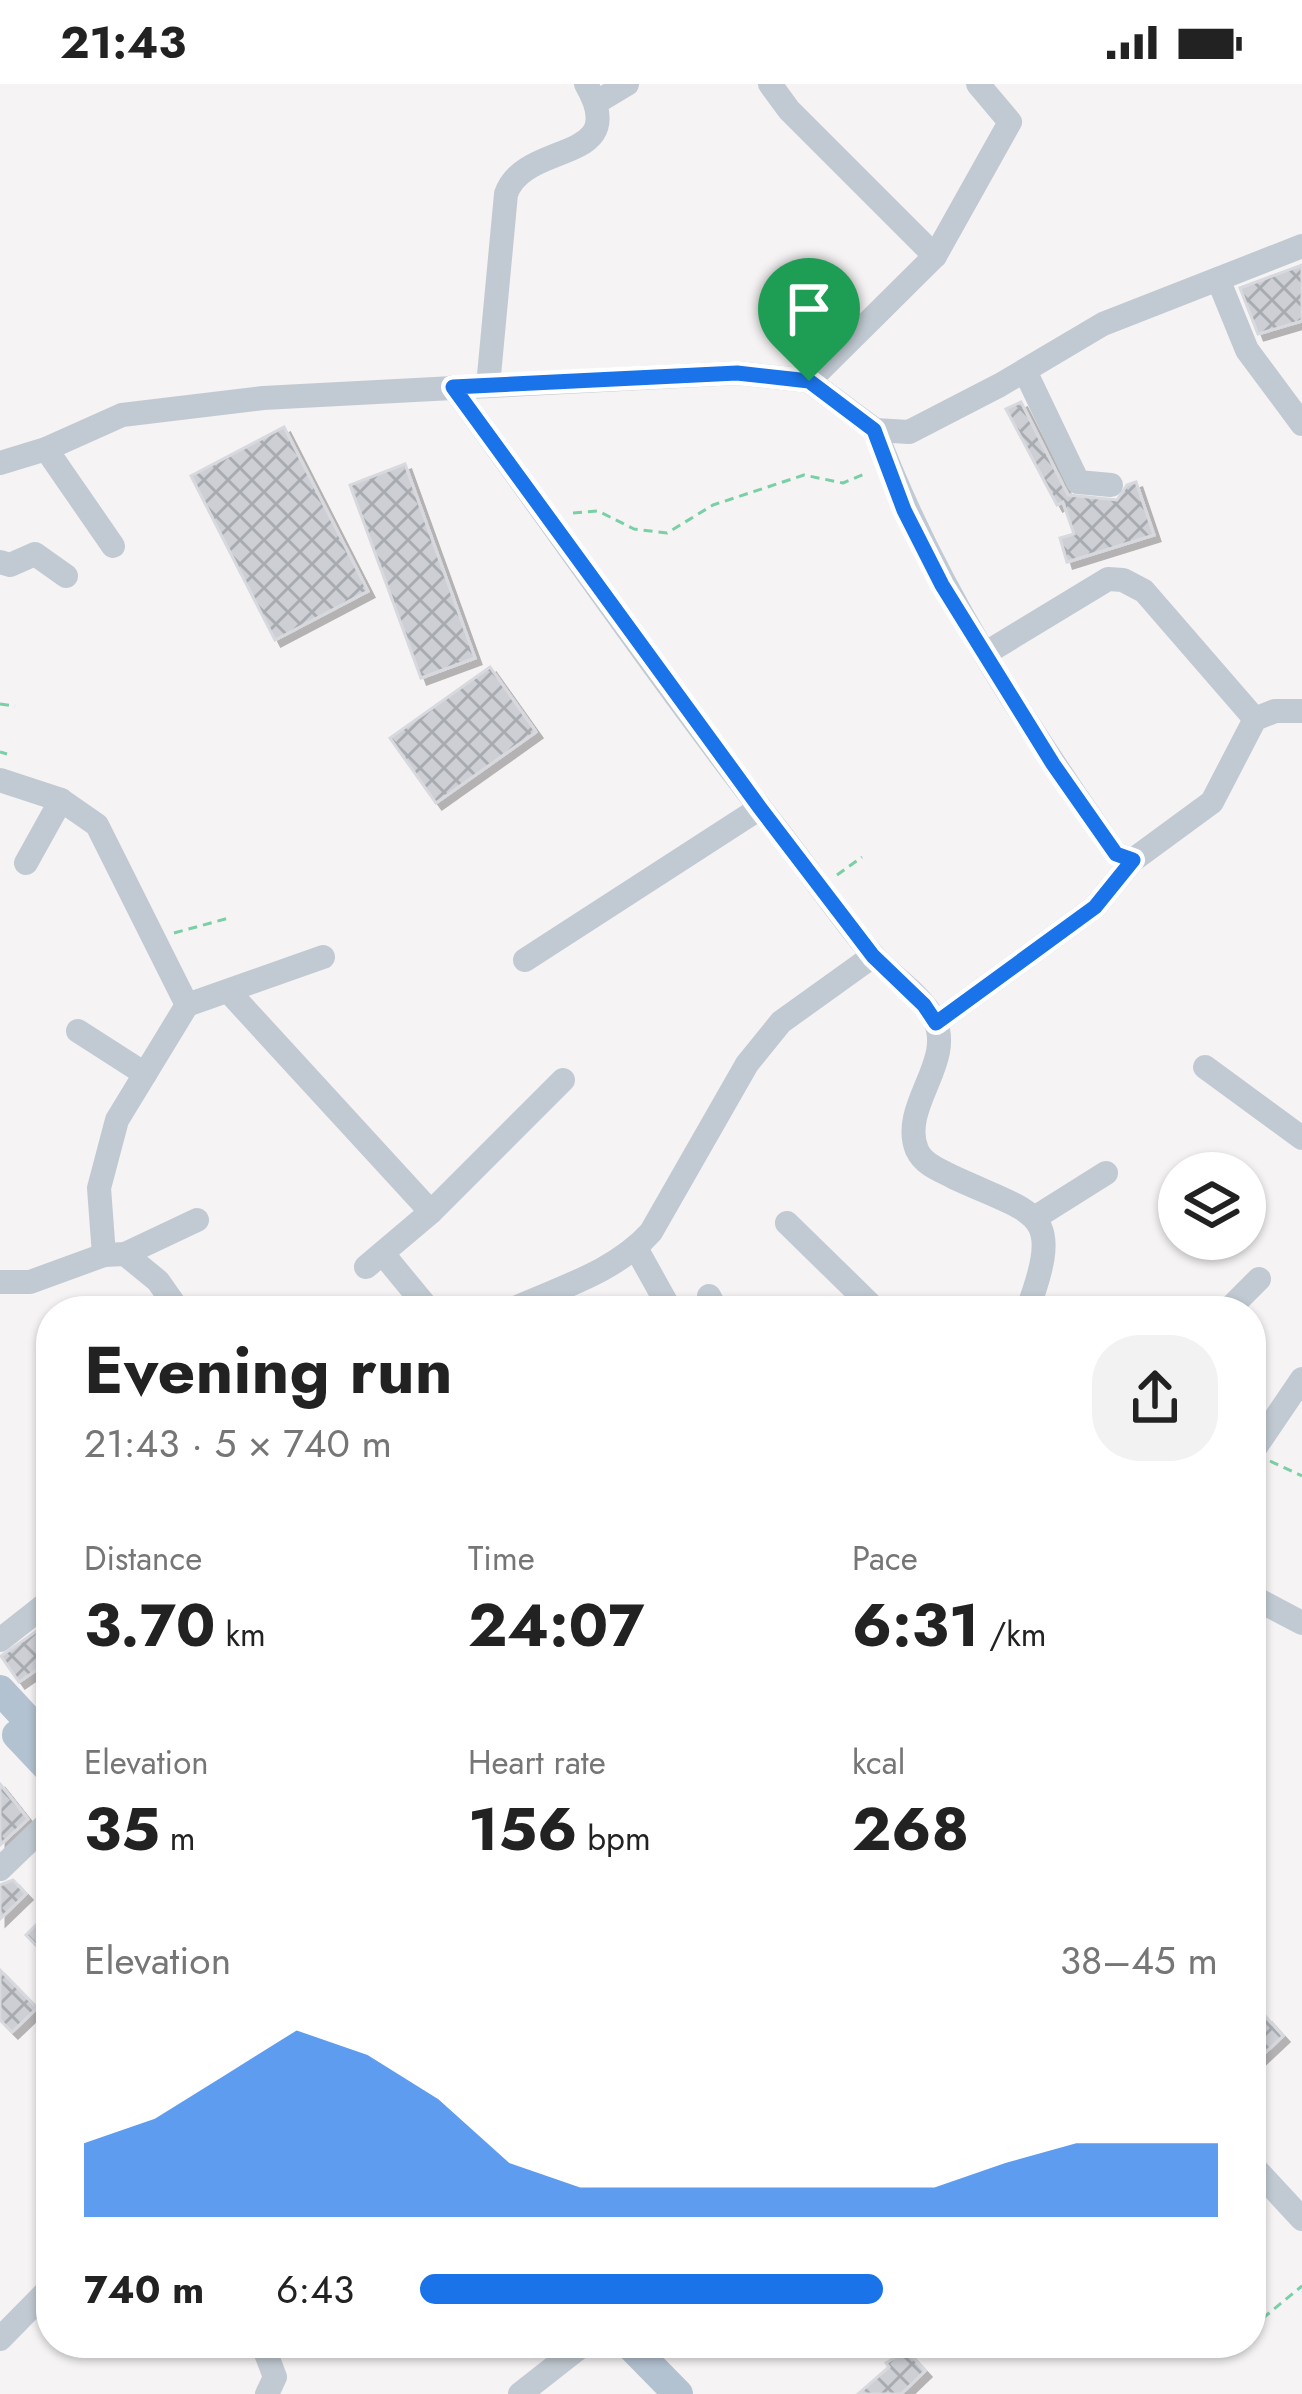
<!DOCTYPE html>
<html lang="en">
<head>
<meta charset="utf-8">
<style>
	body { margin:0; font-family:Jost,sans-serif; background:#f2f2f2; color:#222; height:100vh; display:flex; flex-direction:column; font-size:45px; white-space:nowrap }
	* { box-sizing:border-box; margin:0 }
	p { font-size:39px; color:#767676 }
	.icon { flex:none; width:66px; height:66px; fill:none; stroke:currentColor; stroke-width:2; stroke-linecap:round; stroke-linejoin:round }
	.map { position:relative; flex:1; overflow:hidden }
	.details { position:absolute; left:36px; top:1212px; width:1230px; height:1062px; display:flex; flex-direction:column; background:#fff; border-radius:48px; box-shadow:0 3px 9px #0004 }
	.details>* { flex:none }
	.buttons { position:absolute; left:1158px; top:1068px; display:grid; gap:24px }
	.buttons a { display:grid; place-items:center; width:108px; height:108px; border-radius:50%; background:#fff; box-shadow:0 3px 9px #0004; font-size:60px }
	.pin { position:absolute; display:grid; place-items:center; width:102px; height:102px; color:#fff; margin:-123px -51px; border-radius:50% 50% 50% 0; rotate:-45deg; box-shadow:0 0 12px #0007 }
	.pin .icon { rotate:45deg }
	.round { display:grid; place-items:center; flex:none; width:126px; height:126px; border-radius:48px; background:#f2f2f2 }
	.summary { display:flex; align-items:center; justify-content:space-between; height:204px; padding:0 48px }
	h1 { font-size:66px; font-weight:700; line-height:90px }
	.stats { display:grid; grid-template-columns:repeat(3,1fr); gap:18px; height:204px; padding:12px 48px }
	.stats div { display:grid; align-content:center }
	.stats b { font-size:60px; font-weight:700 }
	.stats small { font-size:33px; font-weight:400 }
	.stats p { font-size:33px }
	.chart { height:336px; padding:24px 48px }
	.chart p { display:flex; justify-content:space-between }
	.chart svg { width:100%; height:216px; margin-top:12px; fill:#1a73e8; opacity:.7 }
	ul { padding:0 48px; list-style:none; font-size:39px }
	li { display:grid; grid-template-columns:192px 144px 1fr; align-items:center; height:90px }
	li i { height:30px; border-radius:15px; background:#1a73e8 }
	.status { display:flex; justify-content:space-between; align-items:center; height:84px; padding:0 60px; background:#fff; direction:ltr }
	.status svg { height:33px; fill:currentColor }
	.map>svg:first-child { display:block }
</style>
</head>
<body>
<div class="status"><b>21:43</b><svg viewBox="0 0 49 12"><path d="M0 12V9h3v3zM5 12V6h3v6zM10 12V3h3v9zM15 12V0h3v12zM26 1h20v11H26zM47 4h2v5h-2z"/></svg></div>
<div class="map">
<svg width="1302" height="2310" viewBox="0 0 1302 2310">
	<defs>
		<pattern id="building-cross-hatch" width="8" height="8" patternUnits="userSpaceOnUse" patternTransform="scale(3)"><rect width="8" height="8" fill="#cdcfd5"/><path d="M0 0l8 8M0 8l8-8" fill="none" stroke="#a8abb0"/></pattern>
		<filter id="shadow"><feDropShadow dx="6" dy="6" stdDeviation="0" flood-color="#0004"/></filter>
	</defs>
	<rect width="100%" height="100%" fill="#f5f3f3"/>
	<g fill="url(#building-cross-hatch)" stroke="#d7d9de" stroke-width="3" filter="url(#shadow)">
		<polygon points="1302,181 1302,237 1258,250 1240,204"/>
		<polygon points="1021,318 1068,411 1117,416 1127,401 1136,398 1154,451 1067,478 1060,454 1074,450 1063,418 1057,421 1006,325"/>
		<polygon points="284,343 368,507 275,556 191,392"/>
		<polygon points="405,380 475,574 421,594 350,401"/>
		<polygon points="490,583 536,648 436,719 390,654"/>
		<polygon points="51,1537 51,1576 19,1598 1,1572"/>
		<polygon points="0,1700 28,1735 0,1761"/>
		<polygon points="13,1796 26,1810 0,1835 0,1801"/>
		<polygon points="37,1840 51,1848 51,1876 26,1851"/>
		<polygon points="0,1886 37,1924 12,1948 0,1936"/>
		<polygon points="1266,1933 1283,1952 1251,1982 1251,1947"/>
		<polygon points="907,2267 925,2287 901,2310 858,2310 889,2283 886,2279"/>
	</g>
	<g fill="none" stroke-linecap="round" stroke-linejoin="round">
		<g stroke="#7ad0a6" stroke-width="3" stroke-dasharray="9 6" stroke-linecap="butt">
			<polyline points="573,429 598,427 634,445 667,449 713,421 804,391 843,399 867,389"/>
			<polyline points="0,620 15,622"/>
			<polyline points="0,668 7,670"/>
			<polyline points="837,791 862,773"/>
			<polyline points="174,849 229,834"/>
			<polyline points="1270,1377 1302,1392"/>
			<polyline points="1251,2244 1302,2202"/>
		</g>
		<g stroke="#c1cad2" stroke-width="24">
			<polyline points="770,0 789,26 935,172"/>
			<polyline points="597,18 627,0"/>
			<polyline points="1218,195 1247,266 1302,340"/>
			<polyline points="1025,287 1078,398 1111,401"/>
			<polyline points="809,297 935,172 1010,38 978,0"/>
			<path d="M 488,302 L 506,110 C 525,55 633,82 586,0"/>
			<path d="M 453,303 C 559,448 661,597 771,738 C 805,781 836,827 871,869 C 890,892 919,908 934,935 C 956,977 899,1023 917,1066 C 924,1081 940,1086 953,1093 C 1037,1132 1065,1125 1027,1227"/>
			<path d="M 875,346 C 933,501 1022,635 1116,770 L 1133,776 L 1212,718 L 1255,635 L 1275,627 L 1302,627"/>
			<polyline points="46,365 113,462"/>
			<polyline points="0,379 46,365 122,331 263,314 737,289 809,297 875,346 909,348 1000,301 1103,240 1302,162"/>
			<polyline points="0,478 10,481 35,470 66,492"/>
			<polyline points="986,569 1108,495 1123,496 1144,507 1255,635"/>
			<polyline points="0,696 61,716 97,741 187,921"/>
			<polyline points="26,779 61,716"/>
			<polyline points="525,876 760,724"/>
			<polyline points="230,909 431,1128"/>
			<polyline points="936,939 1095,823 1133,776"/>
			<polyline points="78,947 145,990"/>
			<polyline points="1205,983 1302,1054"/>
			<polyline points="1036,1133 1106,1089"/>
			<polyline points="787,1139 877,1227"/>
			<polyline points="636,1164 671,1227"/>
			<polyline points="125,1170 158,1197 179,1227"/>
			<polyline points="383,1170 430,1227"/>
			<polyline points="104,1171 99,1104 117,1036 187,921 323,873"/>
			<polyline points="366,1183 431,1128 563,996"/>
			<polyline points="0,1198 30,1198 104,1171 125,1170 197,1136"/>
			<polyline points="709,1212 717,1227"/>
			<path d="M 515,1224 C 562,1203 616,1187 651,1148 L 747,980 L 781,938 L 873,872"/>
			<polyline points="1227,1227 1259,1195"/>
			<polyline points="1251,1370 1302,1295"/>
			<polyline points="1251,1512 1302,1539"/>
			<polyline points="0,1556 51,1516"/>
			<polyline points="0,1785 51,1736"/>
			<polyline points="51,1822 51,1832"/>
			<polyline points="1251,2080 1302,2135"/>
			<polyline points="0,2255 51,2203"/>
			<polyline points="262,2259 275,2293 267,2310"/>
			<polyline points="520,2310 585,2259"/>
		</g>
		<g stroke="#b3c2d1" stroke-width="30">
			<polyline points="0,1606 51,1661"/>
			<polyline points="17,1651 51,1687"/>
			<polyline points="628,2259 678,2310"/>
		</g>
	</g>
	<g fill="none" stroke-linecap="round" stroke-linejoin="round">
		<g stroke="#fff" stroke-width="24">
			<polygon id="route" points="737,289 809,297 874,346 904,426 942,501 1053,680 1116,770 1133,776 1095,823 936,939 924,921 873,872 760,724 453,303"/>
		</g>
		<use href="#route" stroke="#1a73e8" stroke-width="15"/>
	</g>
</svg>
<div class="buttons">
<a><svg class="icon" aria-label="layers" viewBox="0 0 24 24"><path d="M12 4l9 5-9 5-9-5zM3 14l9 5 9-5"/></svg></a>
</div>
<div class="pin" style="left:809px;top:297px;background:#1e9e55"><svg class="icon" aria-label="arrive" viewBox="0 0 24 24"><path d="M6 21V4h12l-3 4 3 4H6"/></svg></div>
<section class="details">
<div class="summary"><div><h1>Evening run</h1><p>21:43 · 5 × 740 m</p></div><a class="round"><svg class="icon" aria-label="share" viewBox="0 0 24 24"><path d="M12 15V3M7 8l5-5 5 5M5 13v7h14v-7"/></svg></a></div>
<div class="stats">
<div><p>Distance</p><b>3.70<small> km</small></b></div>
<div><p>Time</p><b>24:07</b></div>
<div><p>Pace</p><b>6:31<small> /km</small></b></div>
</div>
<div class="stats">
<div><p>Elevation</p><b>35<small> m</small></b></div>
<div><p>Heart rate</p><b>156<small> bpm</small></b></div>
<div><p>kcal</p><b>268</b></div>
</div>
<div class="chart"><p><span>Elevation</span>38–45 m</p>
<svg viewBox="0 0 160 44" preserveAspectRatio="none"><path d="M0 44V29L10 24L20 15L30 6L40 11L50 20L60 33L70 38L80 38L90 38L100 38L110 38L120 38L130 33L140 29L150 29L160 29V44z"/></svg>
</div>
<ul>
<li><b>740 m</b>6:43<i style="width:58%"></i></li>
</ul>
</section>
</div>
</body>
</html>
